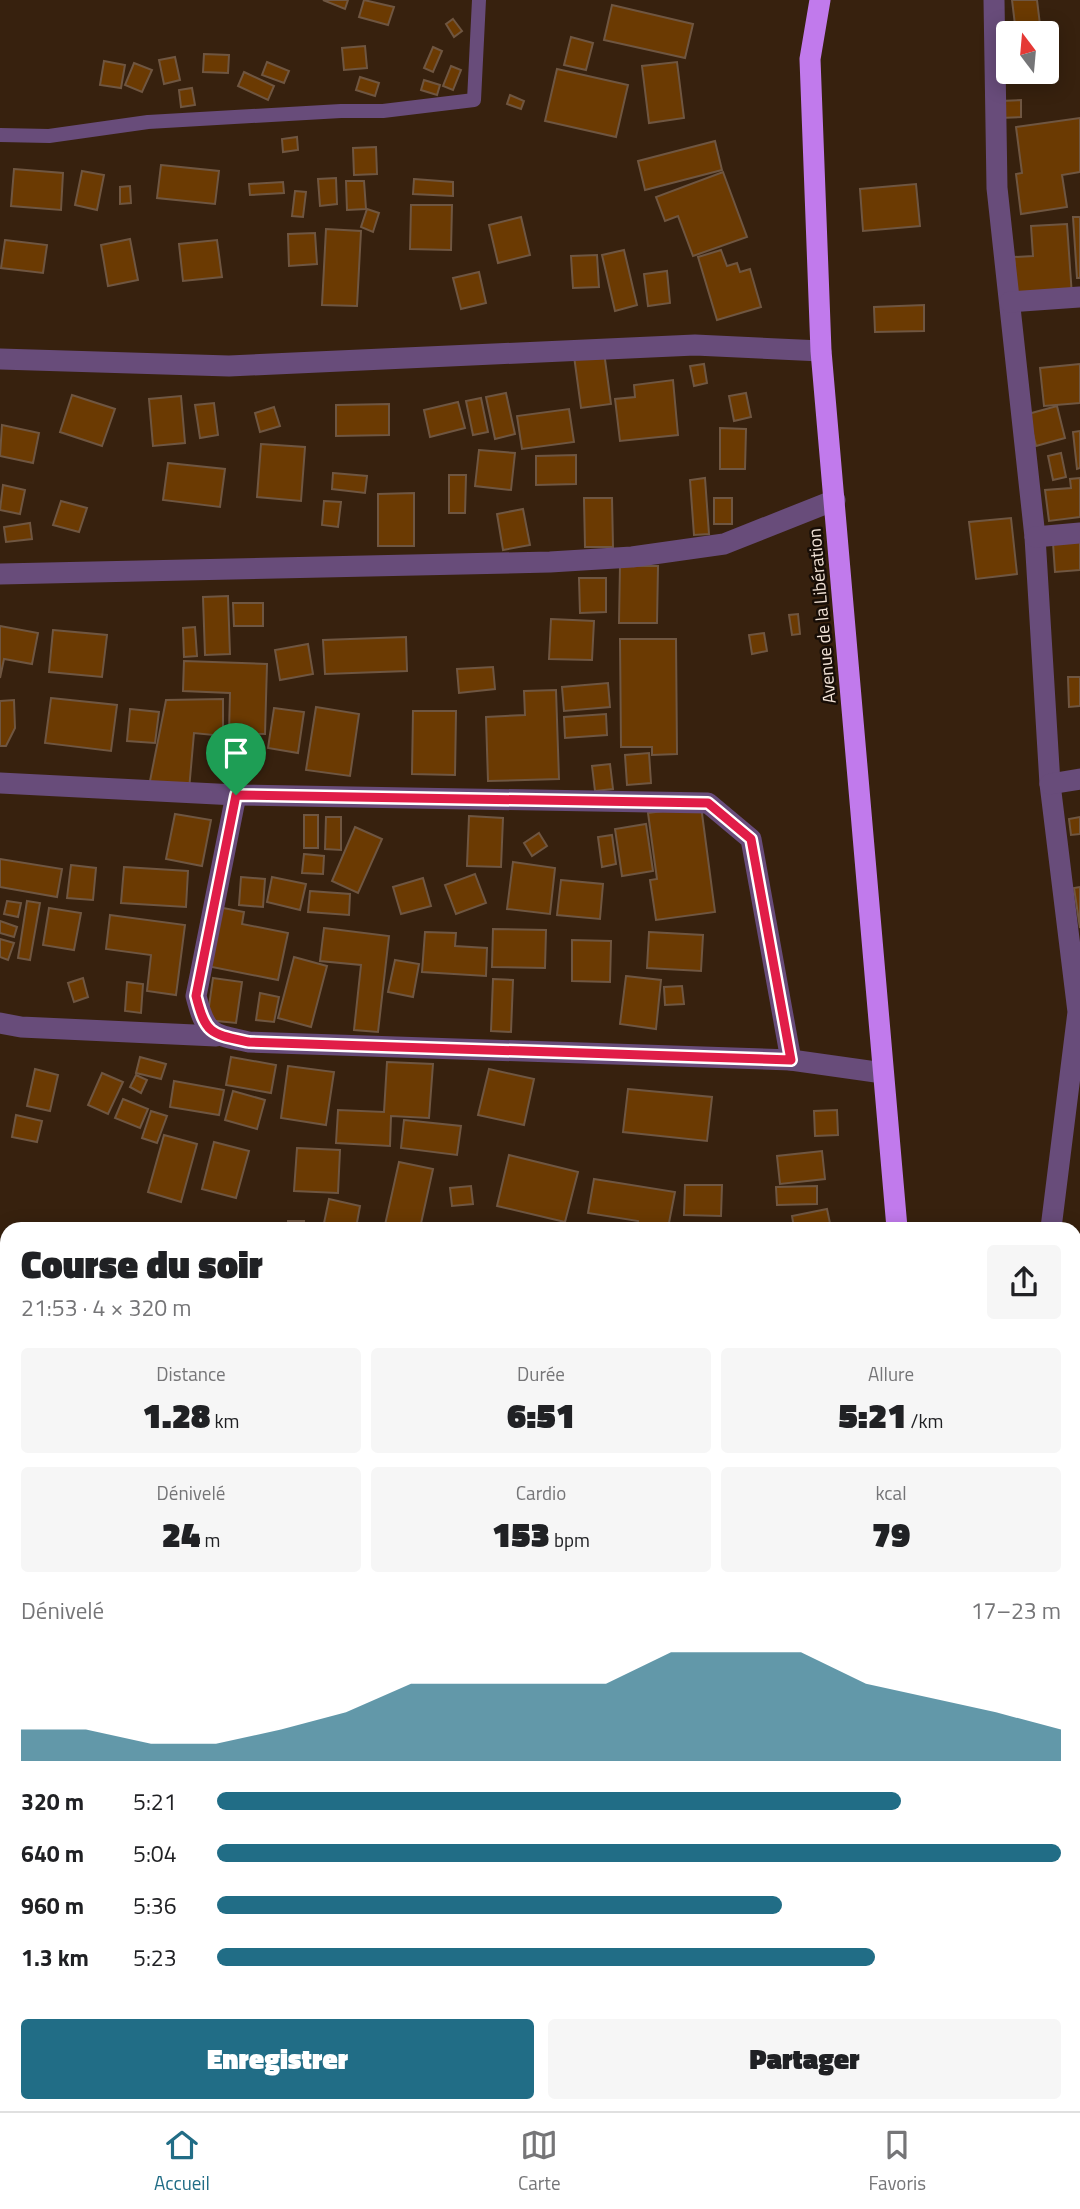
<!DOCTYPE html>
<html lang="fr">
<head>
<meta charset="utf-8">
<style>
	body { margin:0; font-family:"Titillium Web",sans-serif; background:#f6f6f6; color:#202124; height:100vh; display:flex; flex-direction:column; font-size:26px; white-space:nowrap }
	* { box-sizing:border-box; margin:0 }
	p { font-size:23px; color:#757577 }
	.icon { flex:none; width:38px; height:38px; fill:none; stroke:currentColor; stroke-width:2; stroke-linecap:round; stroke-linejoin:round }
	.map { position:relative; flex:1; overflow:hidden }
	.side { position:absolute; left:0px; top:1222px; width:1082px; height:891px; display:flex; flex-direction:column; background:#fff; border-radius:21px 21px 0 0; box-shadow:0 4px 18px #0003 }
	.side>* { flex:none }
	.needle { width:46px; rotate:344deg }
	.controls { position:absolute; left:996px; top:21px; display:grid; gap:14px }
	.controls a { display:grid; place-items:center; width:63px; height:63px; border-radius:7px; background:#fff; box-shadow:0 4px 18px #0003; font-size:35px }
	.pin { position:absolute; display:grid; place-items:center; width:60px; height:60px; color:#fff; margin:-72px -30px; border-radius:50% 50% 50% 0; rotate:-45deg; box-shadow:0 0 7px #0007 }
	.pin .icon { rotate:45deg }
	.round { display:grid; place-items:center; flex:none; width:74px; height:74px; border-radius:7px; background:#f6f6f6 }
	.headline { display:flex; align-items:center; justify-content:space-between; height:119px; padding:0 21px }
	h1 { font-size:38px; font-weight:800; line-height:52px }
	.metrics { display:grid; grid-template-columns:repeat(3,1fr); gap:10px; height:119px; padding:7px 21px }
	.metrics div { display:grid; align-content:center; border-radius:7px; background:#f6f6f6; text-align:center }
	.metrics b { font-size:35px; font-weight:800 }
	.metrics small { font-size:19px; font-weight:400 }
	.metrics p { font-size:19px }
	.chart { height:196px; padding:14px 21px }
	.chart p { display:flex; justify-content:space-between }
	.chart svg { width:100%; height:126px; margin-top:7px; fill:#216d86; opacity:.7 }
	.cta { display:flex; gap:14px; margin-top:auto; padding:14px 21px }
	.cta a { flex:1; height:80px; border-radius:7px; background:#216d86; color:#fff; font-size:28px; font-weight:800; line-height:80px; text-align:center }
	.cta a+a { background:#f6f6f6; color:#202124 }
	ul { padding:0 21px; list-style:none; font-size:23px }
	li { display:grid; grid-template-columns:112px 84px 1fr; align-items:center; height:52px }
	li i { height:18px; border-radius:9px; background:#216d86 }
	.tab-bar { display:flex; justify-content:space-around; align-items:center; height:98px; border-top:2px solid #e0e0e0; background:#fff; font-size:19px; color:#757577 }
	.tab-bar a { display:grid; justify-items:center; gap:4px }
	.tab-bar .active { color:#216d86 }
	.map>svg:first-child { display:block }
</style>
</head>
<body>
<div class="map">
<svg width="1080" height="2111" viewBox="0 0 1080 2111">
	<rect width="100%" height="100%" fill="#37210e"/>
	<g fill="#6b3a02" stroke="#6f5641" stroke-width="2">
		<polygon points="323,0 348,0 345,9"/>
		<polygon points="364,0 394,7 388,25 359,17"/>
		<polygon points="1012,0 1037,0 1041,33 1016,33"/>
		<polygon points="612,5 693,24 685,58 604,40"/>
		<polygon points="453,19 462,31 454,37 446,24"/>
		<polygon points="571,37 593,43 586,70 564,65"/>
		<polygon points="365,46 367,68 344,70 342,48"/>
		<polygon points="433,47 442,51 433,72 424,68"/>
		<polygon points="204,54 229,55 228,73 203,72"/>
		<polygon points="175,57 180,80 164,84 159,60"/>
		<polygon points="104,61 125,65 121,88 100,85"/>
		<polygon points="267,62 289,71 284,83 262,75"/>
		<polygon points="677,62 684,118 649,123 642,66"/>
		<polygon points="134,63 152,70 142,92 125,85"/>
		<polygon points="451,66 461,70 453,90 443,86"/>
		<polygon points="557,69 628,85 616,137 545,121"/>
		<polygon points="244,72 274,86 268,100 238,86"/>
		<polygon points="360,77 379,83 375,96 356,90"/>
		<polygon points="424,80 440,85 437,95 421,90"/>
		<polygon points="192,88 195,105 181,107 179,90"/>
		<polygon points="510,95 524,101 521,109 507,104"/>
		<polygon points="1021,100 1021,117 1000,118 1000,101"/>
		<polygon points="1080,118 1080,172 1062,175 1067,207 1021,214 1016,174 1022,173 1016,127"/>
		<polygon points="297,137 298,150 283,152 282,139"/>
		<polygon points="715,141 722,170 645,190 638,161"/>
		<polygon points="376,147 377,174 354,175 353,148"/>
		<polygon points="161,165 219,171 215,204 157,198"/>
		<polygon points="14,169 63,173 61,210 11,206"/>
		<polygon points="82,171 104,175 97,210 75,205"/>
		<polygon points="723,172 747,237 693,256 678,216 665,221 656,197"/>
		<polygon points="336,178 337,204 320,206 318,179"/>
		<polygon points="414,179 453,182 453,196 413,194"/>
		<polygon points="346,181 364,181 366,209 347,210"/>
		<polygon points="283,182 284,193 250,195 249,184"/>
		<polygon points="916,184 920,226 863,231 860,189"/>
		<polygon points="130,186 131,203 120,204 120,187"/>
		<polygon points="295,191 306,192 303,217 292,216"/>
		<polygon points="411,205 452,205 451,250 410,249"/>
		<polygon points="367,209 379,213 373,232 361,227"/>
		<polygon points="521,217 530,255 498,263 489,225"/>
		<polygon points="1073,217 1080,217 1080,278 1077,278"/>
		<polygon points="1067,224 1072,296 1017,300 1014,257 1033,256 1031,226"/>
		<polygon points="326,229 361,231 357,306 322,305"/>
		<polygon points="315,233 317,264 289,266 288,234"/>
		<polygon points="130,239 138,280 108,286 101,245"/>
		<polygon points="5,240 47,245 43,273 1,268"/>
		<polygon points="217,240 222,277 183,281 179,244"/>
		<polygon points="624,250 637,305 615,311 602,255"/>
		<polygon points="721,250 727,266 737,263 740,272 750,269 761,307 717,320 698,257"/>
		<polygon points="597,255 599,287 573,288 571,256"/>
		<polygon points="667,271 670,303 648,306 644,274"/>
		<polygon points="479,272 486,303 461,309 453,278"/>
		<polygon points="924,305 924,331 875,332 874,307"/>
		<polygon points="604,352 611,404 581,408 574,356"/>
		<polygon points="704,364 707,383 694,386 690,366"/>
		<polygon points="1080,364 1080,403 1044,406 1040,368"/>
		<polygon points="673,380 678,435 620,441 615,399 635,397 634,385"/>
		<polygon points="506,393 515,434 495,439 486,397"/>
		<polygon points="746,393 751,417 734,421 729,396"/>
		<polygon points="72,395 115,409 102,446 60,432"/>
		<polygon points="181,396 185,443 153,446 149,399"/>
		<polygon points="481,398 488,432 473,435 466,401"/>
		<polygon points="458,402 465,428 430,437 424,410"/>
		<polygon points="214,403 218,435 200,438 195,405"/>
		<polygon points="389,404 389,435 336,436 336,405"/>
		<polygon points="1057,406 1065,438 1036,446 1028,414"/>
		<polygon points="274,407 280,426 260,432 255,413"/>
		<polygon points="569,409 574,442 522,449 517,416"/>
		<polygon points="2,425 39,433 33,463 0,456"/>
		<polygon points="720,428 746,429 745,469 720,469"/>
		<polygon points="1080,431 1080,468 1077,469 1073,432"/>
		<polygon points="261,444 305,447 301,501 257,497"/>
		<polygon points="479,450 515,453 511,490 475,486"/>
		<polygon points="1061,453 1066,477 1053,480 1048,456"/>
		<polygon points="576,455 576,484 536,485 536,456"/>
		<polygon points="168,463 225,469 220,507 163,500"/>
		<polygon points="333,473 367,476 365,493 332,489"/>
		<polygon points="449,475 466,475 465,513 449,513"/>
		<polygon points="705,478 709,534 694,535 690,480"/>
		<polygon points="1080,478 1080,517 1049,521 1045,490 1071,488 1070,479"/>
		<polygon points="3,485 25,490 20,514 0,510"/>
		<polygon points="414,493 414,546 378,546 378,494"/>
		<polygon points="584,498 612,498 613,547 585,547"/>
		<rect x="714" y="498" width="18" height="26"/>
		<polygon points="61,501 87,508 79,532 53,525"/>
		<polygon points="324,501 341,502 338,527 322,525"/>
		<polygon points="523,509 530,545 503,550 497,514"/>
		<polygon points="1011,518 1017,574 976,579 969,522"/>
		<polygon points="30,523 32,539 6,542 4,527"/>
		<polygon points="1080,541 1080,570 1055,572 1053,543"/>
		<polygon points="620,566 658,566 657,623 619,623"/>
		<polygon points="579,578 606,578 606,612 580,613"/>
		<polygon points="228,596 230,654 205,655 203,597"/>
		<polygon points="233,603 263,603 263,626 234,626"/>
		<polygon points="798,614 800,634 792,635 789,615"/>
		<polygon points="551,619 594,621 592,660 549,659"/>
		<polygon points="0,626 38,633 32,664 4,659 0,678"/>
		<polygon points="195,627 197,656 184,657 183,628"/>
		<polygon points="53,630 107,635 102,677 49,672"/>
		<polygon points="764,633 767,651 752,654 749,635"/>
		<polygon points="406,637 407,671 325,674 323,640"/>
		<polygon points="620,639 676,639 677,754 652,755 652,747 621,747"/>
		<polygon points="308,644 313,674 280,680 275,650"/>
		<polygon points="184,661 267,664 265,734 229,733 230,693 183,691"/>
		<polygon points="493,667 495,689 459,693 457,669"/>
		<polygon points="1068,677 1080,677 1080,706 1069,707"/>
		<polygon points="608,683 610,707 564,711 562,687"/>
		<polygon points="556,690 559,779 488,781 486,717 525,715 524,691"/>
		<polygon points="51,698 117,705 111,751 45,743"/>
		<polygon points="223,699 223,736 194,733 189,790 149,786 166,700"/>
		<polygon points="14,700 15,728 6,746 0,746 0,701"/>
		<polygon points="316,707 359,714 350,776 306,770"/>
		<polygon points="274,708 304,712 298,753 268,748"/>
		<polygon points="130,709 159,712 155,743 127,741"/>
		<polygon points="413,711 456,711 455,775 412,774"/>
		<polygon points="606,714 607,735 565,738 564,717"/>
		<polygon points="649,753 651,783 627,785 625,755"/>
		<polygon points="610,764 613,789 595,791 592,766"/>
		<polygon points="701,806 715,912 656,920 650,880 657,879 648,813"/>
		<polygon points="175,814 211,820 202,866 166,859"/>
		<rect x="304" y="815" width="14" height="33"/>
		<polygon points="469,816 503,818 501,867 467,866"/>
		<polygon points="326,817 341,817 341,850 325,849"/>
		<polygon points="1080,817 1080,834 1071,835 1069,819"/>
		<polygon points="646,824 653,871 622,876 615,829"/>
		<polygon points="355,827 382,839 358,893 332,881"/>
		<polygon points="539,833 547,846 532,856 524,843"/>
		<polygon points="612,835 616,864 602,867 598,837"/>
		<polygon points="304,854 324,856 323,874 302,873"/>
		<polygon points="0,859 62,869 57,897 0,887"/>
		<polygon points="513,862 555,868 550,914 507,909"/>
		<polygon points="71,865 96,868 93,900 67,898"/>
		<polygon points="124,867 188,871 186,907 121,903"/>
		<polygon points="475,874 486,903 456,914 445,885"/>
		<polygon points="241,877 265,879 263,907 239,905"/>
		<polygon points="272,877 306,884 300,910 267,902"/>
		<polygon points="423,878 431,906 401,914 393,887"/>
		<polygon points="561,880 603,884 600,919 557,915"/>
		<polygon points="1080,887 1080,928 1074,888"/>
		<polygon points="310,891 350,894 349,915 308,912"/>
		<polygon points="7,901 21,903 18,917 4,914"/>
		<polygon points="27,901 40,903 30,960 18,958"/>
		<polygon points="218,907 244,912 242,924 288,933 278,980 207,966"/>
		<polygon points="49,908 81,913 74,950 43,945"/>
		<polygon points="110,915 185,925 176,995 147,991 151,955 106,949"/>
		<polygon points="0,921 17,927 14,937 0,933"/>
		<polygon points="324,928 389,936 378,1032 354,1030 361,965 320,961"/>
		<polygon points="493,929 546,930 545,968 492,967"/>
		<polygon points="425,932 456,933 455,946 487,948 486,976 422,972"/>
		<polygon points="649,932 703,935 701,971 647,968"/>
		<polygon points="0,939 14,943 8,960 0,957"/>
		<polygon points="572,940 611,941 610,982 572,981"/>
		<polygon points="294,957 327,966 311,1027 278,1018"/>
		<polygon points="395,960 419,964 413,997 388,992"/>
		<polygon points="626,976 661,980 656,1029 620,1024"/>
		<polygon points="83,978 88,997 74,1002 68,983"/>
		<polygon points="213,978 242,982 236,1023 207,1020"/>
		<polygon points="493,979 513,980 511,1032 491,1031"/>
		<polygon points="127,982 143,984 141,1013 125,1011"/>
		<polygon points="682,986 684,1004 665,1005 664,987"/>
		<polygon points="260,993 279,997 274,1022 256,1020"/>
		<polygon points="140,1057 166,1064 161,1079 136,1073"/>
		<polygon points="231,1057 276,1065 271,1093 226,1085"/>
		<polygon points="387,1062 433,1064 429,1118 391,1116 390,1146 336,1143 338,1110 384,1112"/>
		<polygon points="288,1066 334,1072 326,1125 281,1118"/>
		<polygon points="35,1069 58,1075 50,1111 27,1106"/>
		<polygon points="489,1069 534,1079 524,1125 478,1115"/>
		<polygon points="102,1073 123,1082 108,1114 88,1105"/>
		<polygon points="136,1075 147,1080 141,1093 130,1087"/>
		<polygon points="174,1081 224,1090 219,1115 170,1107"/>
		<polygon points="628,1089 712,1097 707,1141 623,1132"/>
		<polygon points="233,1091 265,1100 257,1129 225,1120"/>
		<polygon points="123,1099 148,1109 140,1128 115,1118"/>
		<polygon points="837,1110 838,1135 815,1136 814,1111"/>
		<polygon points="151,1111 167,1116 157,1143 142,1138"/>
		<polygon points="16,1115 42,1121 37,1142 12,1137"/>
		<polygon points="404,1120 461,1126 457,1155 401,1148"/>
		<polygon points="164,1135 197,1144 181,1202 148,1192"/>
		<polygon points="214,1142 249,1151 236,1198 202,1189"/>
		<polygon points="297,1148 340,1150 338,1193 294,1191"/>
		<polygon points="822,1151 825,1179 780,1184 777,1156"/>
		<polygon points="509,1155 578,1172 565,1222 497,1206"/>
		<polygon points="399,1162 433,1169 420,1228 400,1228 385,1225"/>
		<polygon points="594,1179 675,1192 668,1228 637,1228 638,1221 588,1213"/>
		<polygon points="685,1185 722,1185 721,1216 684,1215"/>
		<polygon points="471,1186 473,1204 452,1206 450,1188"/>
		<polygon points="817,1186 817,1204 777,1205 776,1187"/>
		<polygon points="329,1199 360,1206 356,1228 323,1228"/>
		<polygon points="827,1209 831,1228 794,1228 792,1216"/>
		<rect x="288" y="1221" width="16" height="7"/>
		<polygon points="1074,1378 1080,1379 1080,1448 1074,1447"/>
		<polygon points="1077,1494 1080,1495 1080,1588 1074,1587 1074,1503"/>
		<polygon points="1078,1619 1080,1620 1080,1655 1074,1654 1074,1635"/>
		<polygon points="0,1690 7,1696 7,1737 0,1744"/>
		<polygon points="1074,1834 1080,1836 1080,1848 1077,1853 1080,1854 1080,1864 1074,1875"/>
		<polygon points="0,1842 7,1850 7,1899 0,1906"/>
		<polygon points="7,1918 7,1943 0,1935 0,1925"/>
		<polygon points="0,1956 7,1963 7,2012 0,2004"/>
		<polygon points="0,2039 7,2045 7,2061 0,2069"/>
		<polygon points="66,2105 118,2105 113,2111 72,2111"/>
		<polygon points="226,2105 250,2105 256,2111 221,2111"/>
		<polygon points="372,2105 399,2105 402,2108 400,2111 367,2111"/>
		<polygon points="428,2105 447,2105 455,2111 424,2111"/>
		<polygon points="766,2105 792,2105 802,2111 763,2111"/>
		<polygon points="892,2105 931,2105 927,2111 888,2111"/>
	</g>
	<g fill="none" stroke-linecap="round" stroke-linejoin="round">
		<polyline stroke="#684c7a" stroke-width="14" points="0,135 49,136 148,122 341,111 383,111 474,100 479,0"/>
		<g stroke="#684c7a" stroke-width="21">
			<polyline points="994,0 997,188 1035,537 1050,784 1078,1012 1051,1228"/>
			<polyline points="1010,302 1080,297"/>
			<polyline points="0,359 229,366 695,345 821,351"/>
			<polyline points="1035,537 1080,533"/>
			<polyline points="0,574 550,562 632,557 724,544 835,500"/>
			<polyline points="0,783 236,795 708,803 751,839 791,1060"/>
			<polyline points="1050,784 1080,779"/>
			<path d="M 236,795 L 196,996 C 206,1035 211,1034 249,1042 L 791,1060 L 883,1073"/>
			<polyline points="0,1023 21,1027 216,1036"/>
			<polyline points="1074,1263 1080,1262"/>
			<polyline points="1074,1467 1080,1468"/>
			<polyline points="0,1561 7,1565"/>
			<polyline points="1074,1693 1080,1694"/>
			<polyline points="0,1820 7,1826"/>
			<polyline points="1074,1949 1080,1952"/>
			<polyline points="327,2105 336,2111"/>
			<polyline points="832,2105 840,2111"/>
		</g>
		<g stroke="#c17aec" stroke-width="21">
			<polyline points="820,0 810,59 821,351 897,1228"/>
			<polyline points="655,2111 659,2105"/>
		</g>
	</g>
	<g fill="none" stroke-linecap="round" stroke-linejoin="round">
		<g stroke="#fff" stroke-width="14">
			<path id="route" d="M 236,795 L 708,803 L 751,839 L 791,1060 L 249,1042 C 211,1034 206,1035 196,996 Z"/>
		</g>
		<use href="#route" stroke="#e11d48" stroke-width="9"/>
	</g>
	<g text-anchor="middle" stroke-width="5" stroke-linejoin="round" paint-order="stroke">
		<g font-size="18" fill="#f1e2d6" stroke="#170d06">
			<text transform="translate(822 616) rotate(-95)" y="6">Avenue de la Libération</text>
		</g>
	</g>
</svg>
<div class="controls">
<a><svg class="needle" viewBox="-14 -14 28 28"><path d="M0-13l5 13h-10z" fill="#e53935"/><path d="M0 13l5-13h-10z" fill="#757577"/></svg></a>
</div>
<div class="pin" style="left:236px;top:795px;background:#1e9e55"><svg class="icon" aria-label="arrive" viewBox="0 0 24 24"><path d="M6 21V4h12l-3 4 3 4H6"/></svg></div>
<section class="side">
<div class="headline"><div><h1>Course du soir</h1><p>21:53 · 4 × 320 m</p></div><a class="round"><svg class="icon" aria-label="share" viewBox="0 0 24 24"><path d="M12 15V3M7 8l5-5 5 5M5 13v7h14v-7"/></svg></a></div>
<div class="metrics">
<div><p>Distance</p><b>1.28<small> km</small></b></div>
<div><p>Durée</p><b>6:51</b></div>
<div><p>Allure</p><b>5:21<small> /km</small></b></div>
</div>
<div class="metrics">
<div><p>Dénivelé</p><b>24<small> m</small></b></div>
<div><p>Cardio</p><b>153<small> bpm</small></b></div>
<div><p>kcal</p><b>79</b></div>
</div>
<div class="chart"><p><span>Dénivelé</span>17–23 m</p>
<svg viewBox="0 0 160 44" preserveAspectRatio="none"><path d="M0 44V33L10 33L20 38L30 38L40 33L50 27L60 17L70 17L80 17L90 17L100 6L110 6L120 6L130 17L140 22L150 27L160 33V44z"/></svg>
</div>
<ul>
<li><b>320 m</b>5:21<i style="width:81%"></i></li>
<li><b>640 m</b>5:04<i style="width:100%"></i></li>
<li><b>960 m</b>5:36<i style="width:67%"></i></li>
<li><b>1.3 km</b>5:23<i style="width:78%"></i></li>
</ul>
<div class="cta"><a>Enregistrer</a><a>Partager</a></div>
</section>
</div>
<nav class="tab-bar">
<a class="active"><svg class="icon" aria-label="home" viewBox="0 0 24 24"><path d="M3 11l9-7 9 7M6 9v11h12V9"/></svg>Accueil</a>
<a><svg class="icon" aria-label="map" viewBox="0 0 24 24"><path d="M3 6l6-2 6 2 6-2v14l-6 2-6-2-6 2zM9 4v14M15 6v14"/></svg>Carte</a>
<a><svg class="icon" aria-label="saved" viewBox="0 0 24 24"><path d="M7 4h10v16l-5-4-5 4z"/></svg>Favoris</a>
</nav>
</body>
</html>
